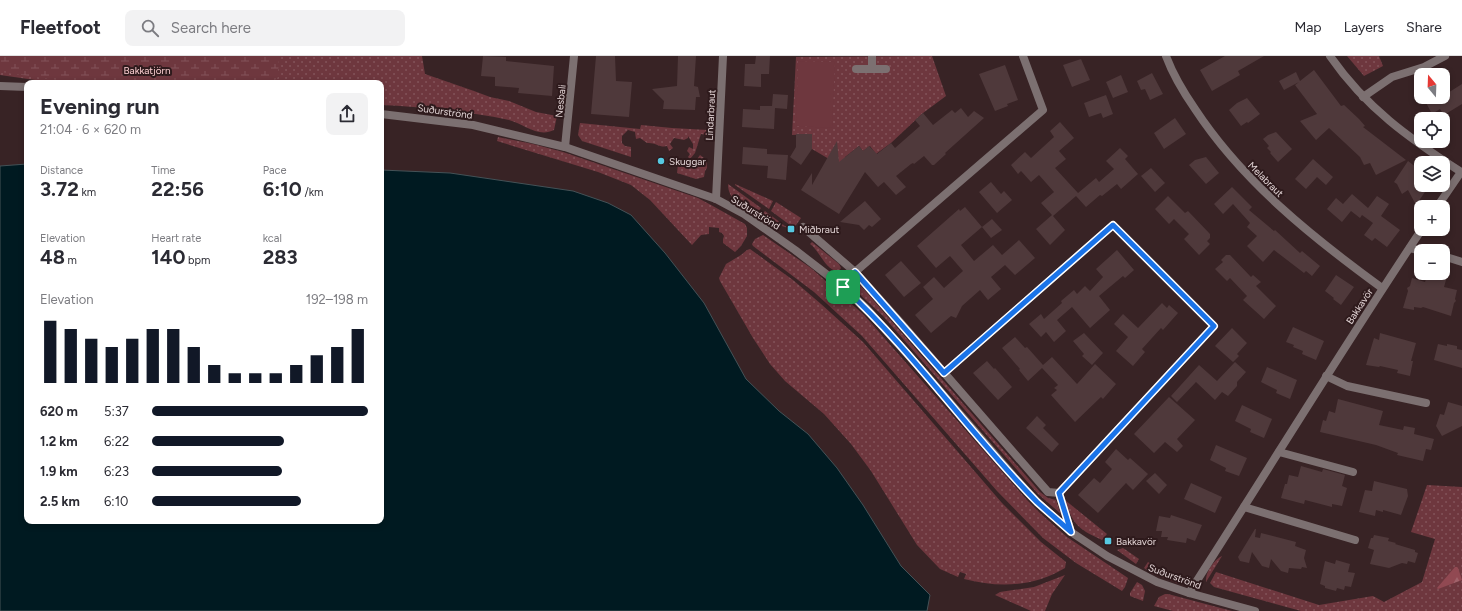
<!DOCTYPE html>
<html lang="en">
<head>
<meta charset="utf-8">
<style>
	body { margin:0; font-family:Figtree,sans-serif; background:#f2f2f3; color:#2b2b33; height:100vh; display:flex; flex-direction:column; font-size:15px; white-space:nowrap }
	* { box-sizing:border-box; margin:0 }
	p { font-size:13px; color:#7c7c81 }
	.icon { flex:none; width:22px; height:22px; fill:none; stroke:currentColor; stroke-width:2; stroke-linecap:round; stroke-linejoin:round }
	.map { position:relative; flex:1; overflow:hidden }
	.panel { position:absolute; left:24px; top:24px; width:360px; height:444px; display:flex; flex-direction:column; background:#fff; border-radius:8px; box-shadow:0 2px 6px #0003 }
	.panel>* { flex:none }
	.needle { width:26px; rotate:341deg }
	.buttons { position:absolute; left:1414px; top:12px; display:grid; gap:8px }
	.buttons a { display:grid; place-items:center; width:36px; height:36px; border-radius:8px; background:#fff; box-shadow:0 2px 6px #0003; font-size:20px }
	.pin { position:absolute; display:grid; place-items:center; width:34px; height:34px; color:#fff; margin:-17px; border-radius:8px; box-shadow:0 2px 6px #0006 }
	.round { display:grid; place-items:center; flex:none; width:42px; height:42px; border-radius:8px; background:#f2f2f3 }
	.summary { display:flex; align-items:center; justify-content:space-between; height:68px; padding:0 16px }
	h1 { font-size:22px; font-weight:700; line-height:30px }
	.figures { display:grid; grid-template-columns:repeat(3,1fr); gap:6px; height:68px; padding:4px 16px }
	.figures div { display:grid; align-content:center }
	.figures b { font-size:20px; font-weight:700 }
	.figures small { font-size:11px; font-weight:400 }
	.figures p { font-size:11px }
	.chart { height:112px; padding:8px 16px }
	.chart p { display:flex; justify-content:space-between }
	.chart svg { width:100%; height:72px; margin-top:4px; stroke:#111827; stroke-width:6 }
	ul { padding:0 16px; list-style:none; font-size:13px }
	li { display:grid; grid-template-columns:64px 48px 1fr; align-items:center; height:30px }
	li i { height:10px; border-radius:5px; background:#111827 }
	header { display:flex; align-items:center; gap:24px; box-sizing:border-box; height:56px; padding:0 20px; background:#fff; border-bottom:1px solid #e1e1e2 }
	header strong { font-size:19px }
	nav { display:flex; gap:22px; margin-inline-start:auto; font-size:14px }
	.search { width:280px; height:36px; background:#f2f2f3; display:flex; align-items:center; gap:10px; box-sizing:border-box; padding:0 14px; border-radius:8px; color:#7c7c81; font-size:15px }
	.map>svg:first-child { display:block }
</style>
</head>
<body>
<header>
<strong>Fleetfoot</strong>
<div class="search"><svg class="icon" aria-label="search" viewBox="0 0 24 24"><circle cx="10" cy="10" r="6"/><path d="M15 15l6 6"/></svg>Search here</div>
<nav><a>Map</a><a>Layers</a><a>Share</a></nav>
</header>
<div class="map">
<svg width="1462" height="555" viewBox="0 0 1462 555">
	<defs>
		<pattern id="grass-dots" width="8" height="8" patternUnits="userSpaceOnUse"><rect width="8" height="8" fill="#6e373e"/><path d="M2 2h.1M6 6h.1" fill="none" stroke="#835359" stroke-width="1.8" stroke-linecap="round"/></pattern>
		<pattern id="forest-firs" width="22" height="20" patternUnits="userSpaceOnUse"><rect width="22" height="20" fill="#914952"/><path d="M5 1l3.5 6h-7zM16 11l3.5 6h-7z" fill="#a0626a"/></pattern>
		<pattern id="wetland-marsh" width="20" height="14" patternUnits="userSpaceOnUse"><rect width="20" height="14" fill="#6e373e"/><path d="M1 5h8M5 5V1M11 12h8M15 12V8" fill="none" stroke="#835359"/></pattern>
	</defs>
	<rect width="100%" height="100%" fill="#382325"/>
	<g fill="url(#grass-dots)">
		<path d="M 0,0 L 422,0 L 425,18 L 474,35 L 490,41 L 509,45 L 536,56 L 557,60 L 554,74 C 538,82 524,68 509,64 C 467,55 424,51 381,49 L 381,27 L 56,27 L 0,19 Z"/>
		<polygon points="932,0 946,40 923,57 891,87 876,98 870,90 863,95 859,90 845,101 851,116 812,93 812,78 792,79 796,1"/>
		<polygon points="1347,0 1379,0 1383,10 1364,20"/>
		<path d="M 580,67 L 640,73 L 641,69 L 672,72 L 708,74 L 707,79 L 701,78 L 695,97 L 690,103 L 688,101 L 690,98 L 687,95 L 689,91 L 693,93 L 693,88 L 688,80 L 688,82 L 684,84 L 674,82 L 670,88 L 673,92 L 669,95 L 667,90 C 660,92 655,86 647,87 L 640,82 L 636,83 L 635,76 L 628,74 L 622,80 L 622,87 L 625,90 L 631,91 L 631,101 L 582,85 L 578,79 Z"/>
		<polygon points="498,81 533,88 563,96 698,142 711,149 745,168 747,172 747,180 741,190 735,196 723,187 723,183 724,180 722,177 719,176 719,172 709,171 709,178 701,179 692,189 650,144 631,129 598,116 497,85"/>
		<polygon points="700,99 704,102 706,102 707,112 705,115 704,121 696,123 677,117 678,108 695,106"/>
		<path d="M 728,128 L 761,152 L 756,158 C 744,151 728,145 728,128 Z"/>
		<polygon points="735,128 773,145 769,153 735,129"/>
		<polygon points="776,146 801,162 794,172 771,155"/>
		<polygon points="765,155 785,170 788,172 769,166 760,161"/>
		<polygon points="763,179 811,212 864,259 1027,444 1040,457 1067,481 1128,522 1125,531 1122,535 1076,507 1043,482 997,435 862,280 814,236 753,190 752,188 755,183"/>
		<path d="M 812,186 L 839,208 L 841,212 L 839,215 C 826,216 820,195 810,188 Z"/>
		<path d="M 750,193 L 793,224 L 821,248 L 863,286 L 1002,447 L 1041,486 L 1066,506 L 1065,512 C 1034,531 999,532 964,523 L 966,518 L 960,516 L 958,521 L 940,513 L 917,489 L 871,415 L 851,388 L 824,358 L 785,325 L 770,308 L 753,282 L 720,225 L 719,222 L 726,208 L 741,199 L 747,194 Z"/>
		<polygon points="858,229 860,229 868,238 1040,436 1048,442 1056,444 1061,458 1038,438 883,260 856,235 856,230"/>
		<polygon points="1427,429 1462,431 1462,555 1301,555 1214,531 1210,527 1216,516 1319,549 1373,540 1384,546 1422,526 1435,483 1411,476"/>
		<path d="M 1065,444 L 1107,478 L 1102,484 C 1078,473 1073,469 1065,444 Z"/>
		<polygon points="1123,492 1139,503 1136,508 1117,494"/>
		<path d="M 1222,500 L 1206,526 C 1205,516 1214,504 1222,500 Z"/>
		<polygon points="1148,506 1180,527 1180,528 1151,517 1144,512"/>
		<polygon points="1065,519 1052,538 1045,555 1031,555 995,539 1000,536 1034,531"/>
		<polygon points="1137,526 1142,529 1145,535 1143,545 1130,540 1130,537"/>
		<polygon points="1165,538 1168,538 1232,555 1173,555 1154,550 1159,541"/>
	</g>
	<polygon fill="url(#forest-firs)" points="1455,511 1457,511 1458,512 1462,524 1438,533 1437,532"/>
	<polygon fill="url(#wetland-marsh)" points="0,0 279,0 278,21 272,27 78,27 0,16"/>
	<polygon fill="#6e373e" points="798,5 835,6 832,72 796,70"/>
	<polygon fill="#001a21" stroke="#445257" points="27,108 27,465 381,465 381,114 450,117 573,135 608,147 631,159 665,197 704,247 746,323 779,355 808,378 837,412 863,449 901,510 930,539 927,555 0,555 0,110"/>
	<g fill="#4f393b">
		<polygon points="483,0 506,1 506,5 554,10 552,40 518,37 519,32 495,30 495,21 481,20"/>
		<polygon points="596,0 615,0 616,25 632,26 629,61 591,58"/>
		<polygon points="678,0 696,0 694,30 698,31 700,41 696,41 695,54 663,53 664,45 652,33 677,30"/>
		<polygon points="756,0 770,0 769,18 761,18 761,31 744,30 745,8 755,8"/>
		<polygon points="1225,0 1264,0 1238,15 1240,19 1212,35 1200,14"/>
		<polygon points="1081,3 1090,24 1072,31 1063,9"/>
		<polygon points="1005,9 1018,44 1007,48 1008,50 995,55 979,18"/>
		<polygon points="1314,14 1341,50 1344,49 1359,63 1365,70 1363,71 1406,104 1376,119 1370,107 1364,109 1360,101 1329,72 1316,84 1300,65 1317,58 1295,29 1299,26 1284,34 1279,25 1296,16 1300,25"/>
		<polygon points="1152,17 1163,38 1150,44 1145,33 1141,34 1137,25"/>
		<polygon points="1121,19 1128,36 1113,42 1106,26"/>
		<polygon points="1462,28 1462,48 1444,59 1440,53 1432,58 1423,41 1443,41 1443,40"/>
		<polygon points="773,38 788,39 787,53 775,52 774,73 742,71 743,53 760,54 760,50 772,50"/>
		<polygon points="1106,39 1113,58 1103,62 1101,57 1089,61 1084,47"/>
		<polygon points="1247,42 1260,58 1248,67 1247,66 1241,70 1229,54 1237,47"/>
		<polygon points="961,52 968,61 974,55 984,62 945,97 946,98 934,109 932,109 924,100 914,108 913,107 911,108 896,120 906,131 896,139 884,126 878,131 865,116 839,158 801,134 812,117 812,129 837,85 839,106 859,90 863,95 869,90 877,98 891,87 895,92 920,70 915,64 923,57 933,69 952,54 955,57"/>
		<polygon points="1175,62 1186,78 1164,93 1154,77"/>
		<polygon points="1060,66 1074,82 1059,95 1066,103 1055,112 1078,137 1096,122 1099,126 1114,113 1106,105 1120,92 1128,100 1125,103 1138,118 1121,133 1117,128 1102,140 1100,139 1086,151 1076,140 1053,160 1065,174 1050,189 1036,173 1052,159 1041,147 1054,136 1039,119 1031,126 1021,115 1018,118 1011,109 1025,96 1031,102 1054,81 1050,75"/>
		<polygon points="1276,76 1292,93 1278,106 1270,97 1271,96 1267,92 1269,90 1263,83 1268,79"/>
		<polygon points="796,78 812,78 812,93 801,109 790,101 796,91"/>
		<polygon points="743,91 767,93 767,98 788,99 786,124 767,122 768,110 742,108"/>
		<polygon points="1206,101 1219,117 1206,128 1189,109 1195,104"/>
		<polygon points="1313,103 1333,121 1326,129 1317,121 1306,133 1295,123"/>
		<polygon points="1408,105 1421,115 1421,129 1427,133 1416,149 1408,134 1402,138 1397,128 1394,126"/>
		<polygon points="1151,112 1165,127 1155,136 1141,120"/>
		<polygon points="991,126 1001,138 1004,135 1012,144 997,157 979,136"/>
		<polygon points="1232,131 1252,151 1249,154 1274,175 1275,174 1300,197 1302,195 1320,210 1312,220 1306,215 1304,217 1274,194 1263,206 1247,190 1257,180 1247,171 1250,167 1233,148 1223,158 1214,148"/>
		<polygon points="1352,138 1368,152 1377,140 1389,148 1381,160 1400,174 1387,191 1375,182 1372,185 1364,179 1373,167 1362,159 1360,162 1351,155 1342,166 1327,153 1336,142 1343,148"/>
		<polygon points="1168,140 1185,157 1188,155 1210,178 1210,182 1207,185 1210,188 1199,199 1184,183 1189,178 1174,163 1169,168 1155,153"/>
		<polygon points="865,145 881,163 872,171 869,169 864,174 859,169 840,166"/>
		<polygon points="965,151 982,171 961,189 974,205 993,189 1002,199 1019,184 1035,202 1015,219 1005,209 991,221 1001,233 988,244 980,234 962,250 956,262 951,260 931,277 915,259 933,243 923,231 934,221 944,232 963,215 950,200 936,212 917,190 959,153 960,155"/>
		<polygon points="992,163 1002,174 991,182 982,171"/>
		<polygon points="1117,194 1134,214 1125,222 1123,220 1099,240 1110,254 1090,272 1072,251 1057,264 1066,275 1054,286 1046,276 1041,281 1029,268 1041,258 1044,263 1062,247 1061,245 1074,234 1077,238 1085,230 1090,235 1103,221 1096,213"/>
		<polygon points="1226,199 1230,199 1251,221 1253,219 1261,226 1256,230 1276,250 1264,263 1243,244 1247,240 1230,222 1227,225 1215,213 1223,206 1221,204"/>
		<polygon points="901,205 921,227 904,241 885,219"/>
		<polygon points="1428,217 1448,217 1444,231 1457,234 1455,243 1456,245 1454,247 1451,260 1423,251 1421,252 1414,251 1414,254 1403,252 1408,235 1407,232 1410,230 1412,222 1425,226"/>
		<polygon points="1336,219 1354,231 1341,249 1333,243 1334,242 1325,235"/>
		<polygon points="1162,247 1167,252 1169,249 1178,257 1163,274 1161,272 1142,293 1145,296 1133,310 1116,295 1128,281 1114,268 1123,258 1138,272"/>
		<polygon points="1293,271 1324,285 1316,304 1302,298 1303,295 1293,291 1294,289 1286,286"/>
		<polygon points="1232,272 1247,287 1237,298 1239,300 1233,306 1215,290"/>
		<polygon points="1084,277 1103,297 1092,309 1082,300 1084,298 1073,285"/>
		<polygon points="1380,277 1416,287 1411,305 1413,305 1410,320 1397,317 1398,314 1380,310 1379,311 1366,309 1374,282 1379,284"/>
		<polygon points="1015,281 1025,292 1027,291 1043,309 1052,301 1077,328 1095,308 1116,328 1103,343 1101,341 1075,366 1051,339 1057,334 1054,332 1058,329 1042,312 1028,325 1019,314 1020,313 1002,292"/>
		<polygon points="1438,288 1447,290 1447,288 1457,290 1457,293 1462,294 1462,312 1434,304"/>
		<polygon points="987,305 994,313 995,312 1012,331 998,344 973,317"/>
		<polygon points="1235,306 1246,316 1237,326 1237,330 1228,340 1222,336 1215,344 1196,326 1177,346 1171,340 1199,309 1217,325"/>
		<polygon points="1267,311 1297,324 1290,343 1276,337 1277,334 1261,326"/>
		<polygon points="1169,341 1195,364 1177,383 1183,390 1177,396 1165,386 1154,397 1134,378"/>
		<polygon points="1338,343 1383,355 1379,369 1403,374 1404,370 1415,372 1414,378 1434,383 1431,394 1426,393 1423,405 1397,399 1398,397 1376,389 1320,376 1323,364 1326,365 1329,355 1335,357"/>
		<polygon points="1448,346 1462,350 1462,370 1442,380 1436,370 1440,358 1444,359"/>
		<polygon points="1242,349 1272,363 1264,382 1250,376 1251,373 1235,365"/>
		<polygon points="1037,360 1046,369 1043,372 1059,388 1052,396 1026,372"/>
		<polygon points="1216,389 1247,402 1239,420 1225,415 1226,412 1210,404"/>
		<polygon points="1116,393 1128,404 1130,402 1148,418 1133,434 1126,427 1098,457 1078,439 1094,422 1100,427 1112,413 1105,406"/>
		<polygon points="1301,410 1322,416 1323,413 1345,419 1342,430 1347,432 1342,450 1332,448 1332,451 1305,444 1304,448 1281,442 1285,428 1287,428 1289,419 1298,421"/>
		<polygon points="1155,417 1167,429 1159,438 1146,425"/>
		<polygon points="1374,425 1407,433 1408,440 1401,459 1383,454 1383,456 1376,454 1375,460 1359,456 1365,434 1372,435"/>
		<polygon points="1191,427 1222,441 1215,457 1184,443"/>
		<polygon points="1171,459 1202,469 1195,485 1187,482 1186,487 1167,484 1168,481 1161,481 1162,475 1156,475 1159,460 1170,462"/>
		<polygon points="1255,473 1256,473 1255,481 1260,482 1261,477 1296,486 1295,490 1306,494 1304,502 1307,512 1302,511 1301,513 1289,512 1288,517 1281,515 1271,503 1269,512 1262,510 1252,496 1249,507 1240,505 1238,501"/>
		<polygon points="1374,479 1389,482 1388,485 1396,487 1395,488 1415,494 1415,496 1418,497 1415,507 1408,505 1407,508 1402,507 1389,512 1370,508 1374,494 1368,492 1371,482 1373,482"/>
		<polygon points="1336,504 1350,508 1348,516 1355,517 1351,531 1345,530 1344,534 1337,532 1336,535 1325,532 1325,530 1320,528 1325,505 1335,508"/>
	</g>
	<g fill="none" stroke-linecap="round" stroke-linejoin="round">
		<g stroke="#7c7071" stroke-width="8">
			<polyline points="872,0 872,13"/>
			<path d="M 1166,0 C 1173,19 1184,37 1195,53 C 1243,126 1312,181 1382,232"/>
			<path d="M 1330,0 C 1366,52 1409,82 1461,116 L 1437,151"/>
			<polyline points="856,13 886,13"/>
			<polyline points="1363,41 1392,21 1424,11 1445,0"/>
			<polyline points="565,91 574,0"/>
			<polyline points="803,171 855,216 900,266 1048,436 1059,437"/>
			<polyline points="1410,192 1422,195"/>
			<polyline points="1443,200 1462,206"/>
			<polyline points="843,231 855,216 1043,54 1023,0"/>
			<polyline points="944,317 1113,169 1214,270 1059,437"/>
			<polyline points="1326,320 1347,330 1426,347"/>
			<polyline points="1279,396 1353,416"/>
			<polyline points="1059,437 1071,476"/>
			<polyline points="1244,451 1355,484"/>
			<path d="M 1189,537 C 1267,416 1342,293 1422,173"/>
		</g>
		<g stroke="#7c7071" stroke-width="8">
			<polyline points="0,30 27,31"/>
			<polyline points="381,58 473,69 565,91 716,143 744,158 795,194 843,231 866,252 927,320 1015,422 1038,447 1071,476 1107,500 1157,526 1189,537 1255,555"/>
			<polyline points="716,143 723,0"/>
		</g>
	</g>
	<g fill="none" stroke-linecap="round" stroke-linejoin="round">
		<g stroke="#fff" stroke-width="8">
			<path id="route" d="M 1113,169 L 1214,270 L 1059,437 L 1071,476 C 1060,466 1048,456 1037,446 C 969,377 914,296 843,231 L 855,216 L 944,317 Z"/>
		</g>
		<use href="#route" stroke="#1a73e8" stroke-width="5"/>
	</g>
	<g fill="#56c9e1" stroke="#2e1a1c" stroke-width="1.5">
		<circle cx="661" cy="105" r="4"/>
		<rect x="787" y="169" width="8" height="8" rx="2"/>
		<rect x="1104" y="481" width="8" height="8" rx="2"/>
	</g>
	<g text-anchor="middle" stroke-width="4" stroke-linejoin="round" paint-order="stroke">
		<g font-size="10" fill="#fdd0d3" stroke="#2e1a1c">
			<text x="147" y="18">Bakkatjörn</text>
		</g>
		<g font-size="10" fill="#e3d5d6" stroke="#2e1a1c">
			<text transform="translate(560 45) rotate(-84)" y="4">Nesbali</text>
			<text transform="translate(445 55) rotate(8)" y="4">Suðurströnd</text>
			<text transform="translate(710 59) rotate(-87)" y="4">Lindarbraut</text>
			<text transform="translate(1266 123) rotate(45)" y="4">Melabraut</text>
			<text transform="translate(756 156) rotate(32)" y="4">Suðurströnd</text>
			<text transform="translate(1359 250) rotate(-57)" y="4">Bakkavör</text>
			<text transform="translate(1175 520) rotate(20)" y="4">Suðurströnd</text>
		</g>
		<g font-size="10" fill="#e3d5d6" stroke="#2e1a1c" text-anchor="start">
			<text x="669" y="109">Skuggar</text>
			<text x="799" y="177">Miðbraut</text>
			<text x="1116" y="489">Bakkavör</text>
		</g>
	</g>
</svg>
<div class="buttons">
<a><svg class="needle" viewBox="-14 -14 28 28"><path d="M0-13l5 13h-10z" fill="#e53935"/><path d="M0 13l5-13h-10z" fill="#7c7c81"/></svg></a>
<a><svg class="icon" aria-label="locate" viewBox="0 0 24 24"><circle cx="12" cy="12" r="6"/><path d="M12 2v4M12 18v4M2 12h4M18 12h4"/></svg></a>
<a><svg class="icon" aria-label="layers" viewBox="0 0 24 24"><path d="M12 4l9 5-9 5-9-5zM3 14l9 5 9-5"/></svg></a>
<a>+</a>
<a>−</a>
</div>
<div class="pin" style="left:843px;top:231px;background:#1e9e55"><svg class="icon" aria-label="arrive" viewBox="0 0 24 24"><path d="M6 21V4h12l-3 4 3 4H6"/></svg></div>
<section class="panel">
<div class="summary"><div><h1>Evening run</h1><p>21:04 · 6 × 620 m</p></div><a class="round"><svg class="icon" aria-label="share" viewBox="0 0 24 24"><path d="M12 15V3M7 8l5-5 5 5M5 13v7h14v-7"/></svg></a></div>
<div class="figures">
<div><p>Distance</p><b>3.72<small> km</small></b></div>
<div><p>Time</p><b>22:56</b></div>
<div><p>Pace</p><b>6:10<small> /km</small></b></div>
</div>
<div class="figures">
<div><p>Elevation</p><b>48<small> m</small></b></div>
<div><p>Heart rate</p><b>140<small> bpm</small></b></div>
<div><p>kcal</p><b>283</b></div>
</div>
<div class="chart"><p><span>Elevation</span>192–198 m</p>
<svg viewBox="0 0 160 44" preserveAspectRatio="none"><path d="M5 44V6M15 44V11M25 44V17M35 44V22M45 44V17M55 44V11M65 44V11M75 44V22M85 44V33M95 44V38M105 44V38M115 44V38M125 44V33M135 44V27M145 44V22M155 44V11"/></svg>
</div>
<ul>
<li><b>620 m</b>5:37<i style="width:100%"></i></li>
<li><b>1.2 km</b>6:22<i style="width:61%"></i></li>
<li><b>1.9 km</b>6:23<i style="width:60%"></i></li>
<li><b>2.5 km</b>6:10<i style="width:69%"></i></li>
</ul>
</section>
</div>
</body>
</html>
